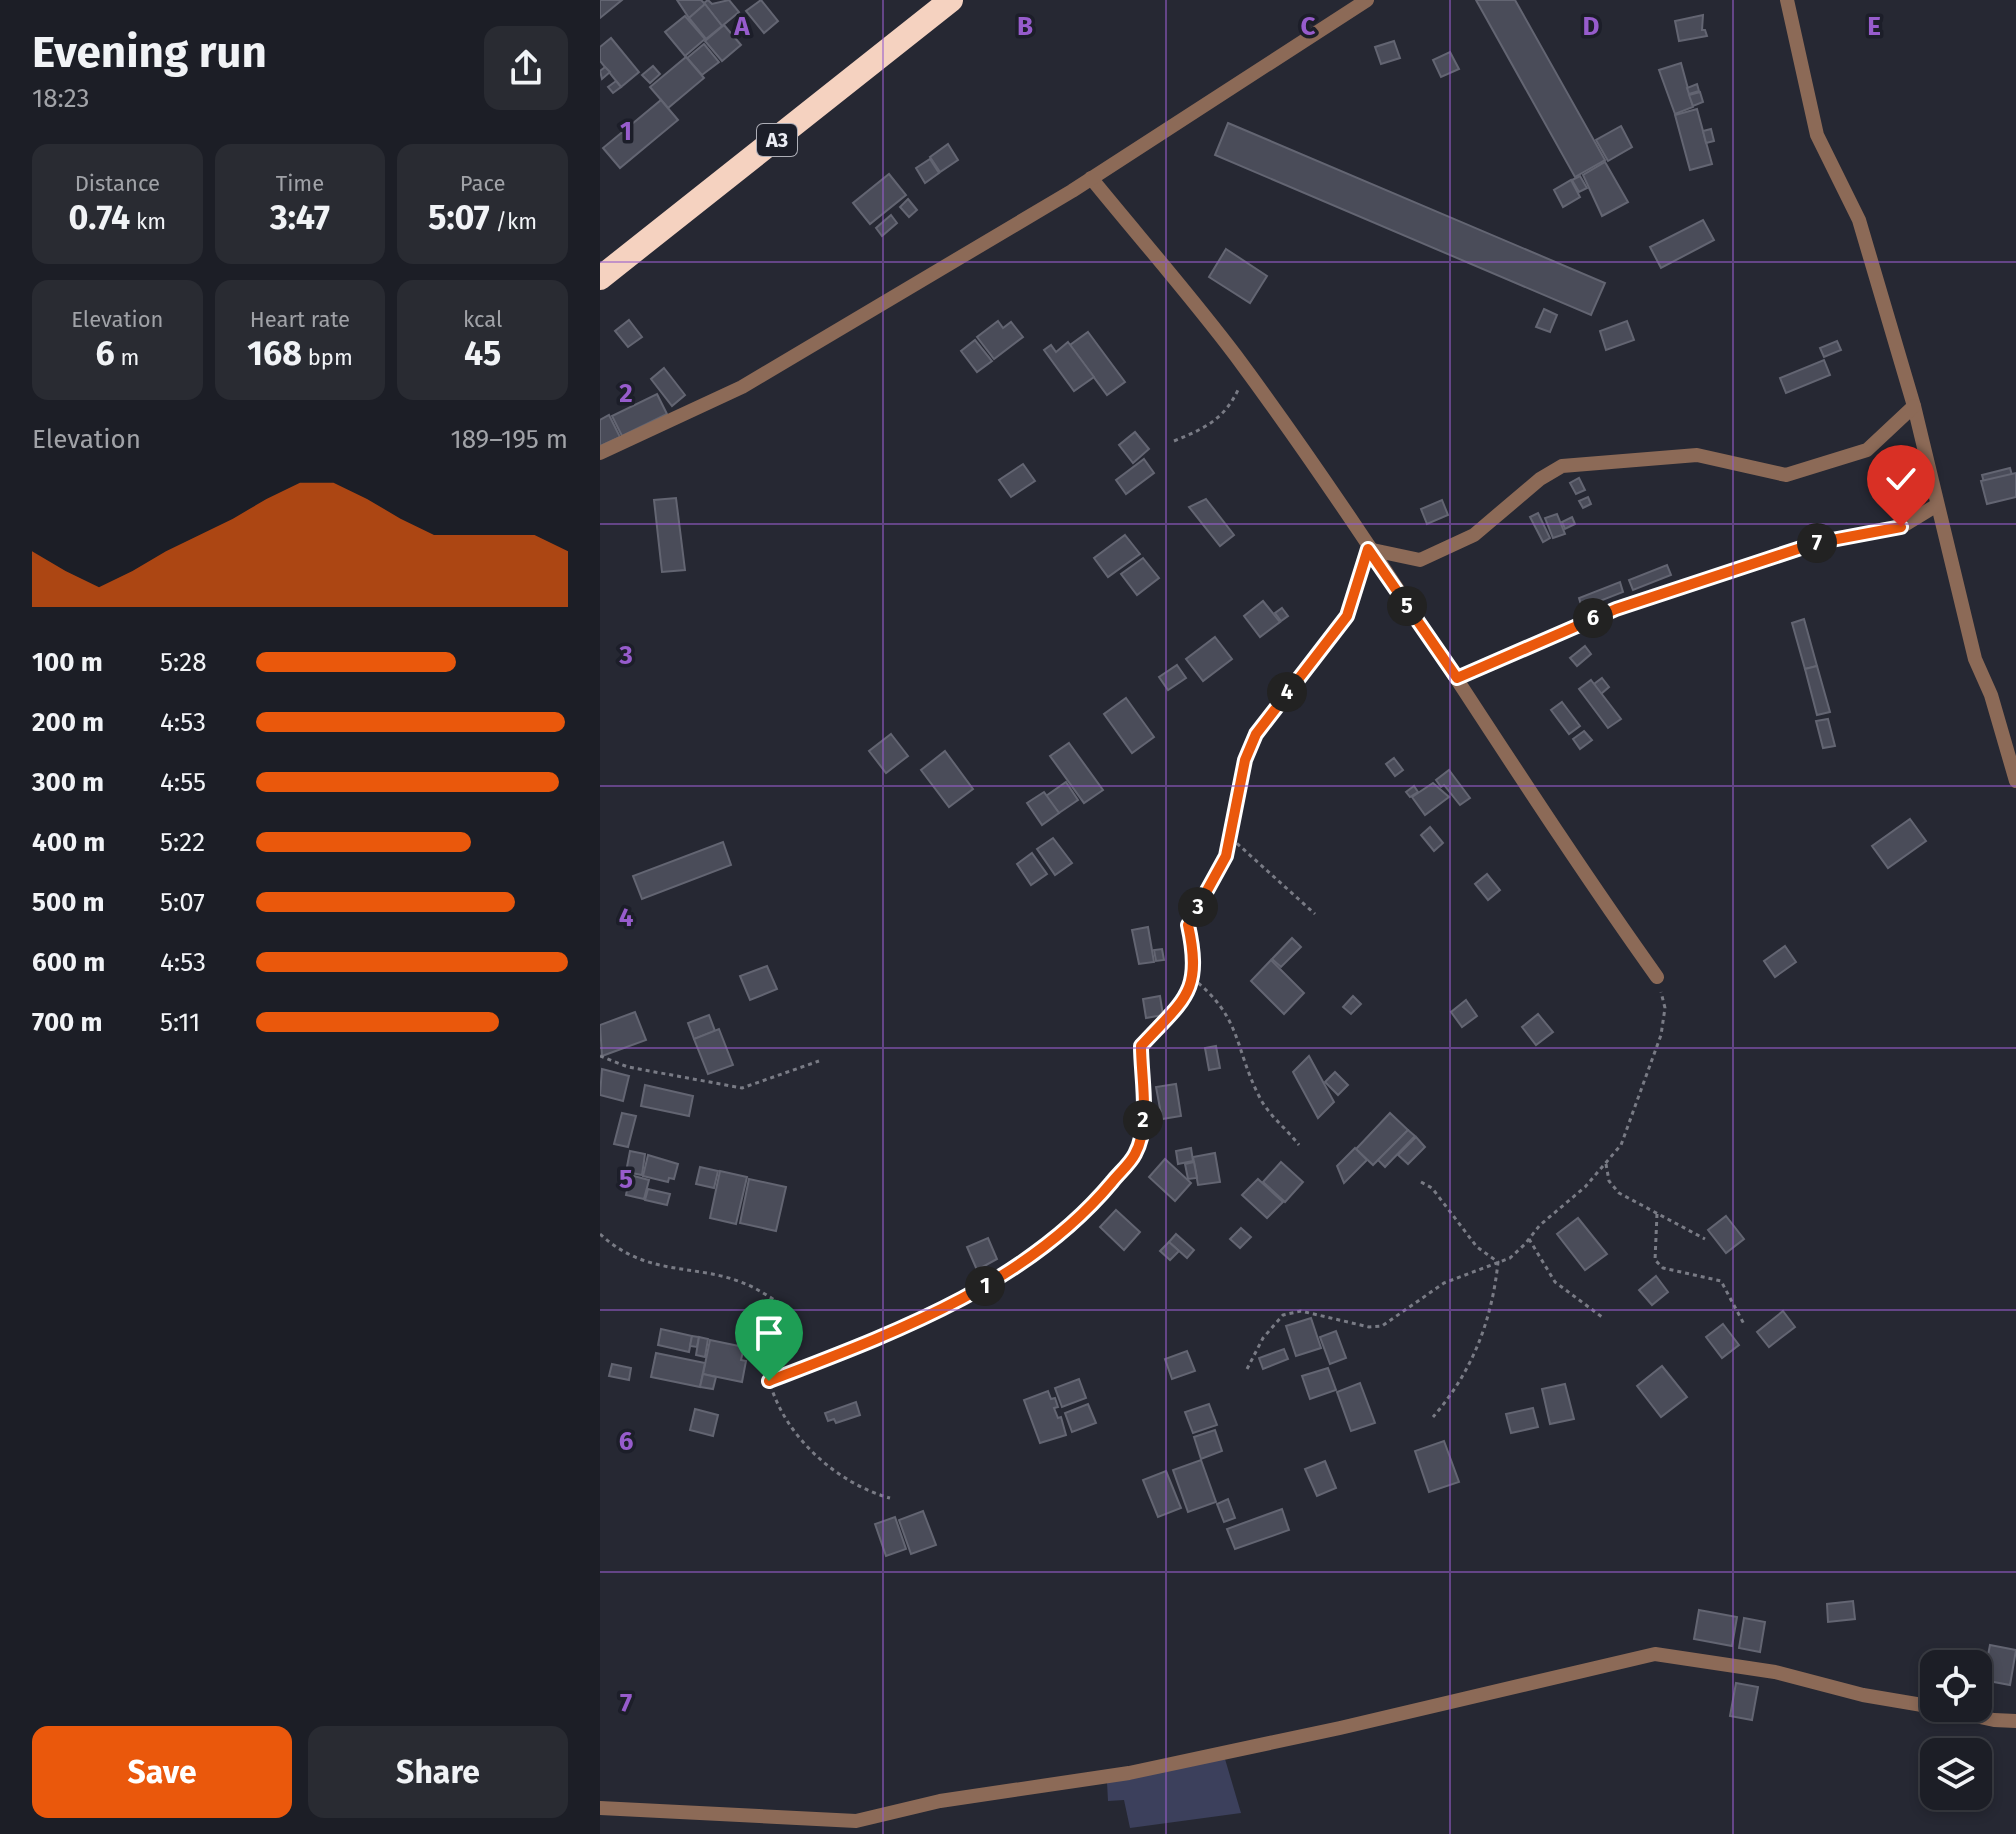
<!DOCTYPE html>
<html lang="en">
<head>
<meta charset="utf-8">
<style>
	body { margin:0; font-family:"Fira Sans",sans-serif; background:#292b32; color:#f1f3f6; height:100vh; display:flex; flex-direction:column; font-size:30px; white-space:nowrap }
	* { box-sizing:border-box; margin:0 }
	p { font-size:26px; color:#a0a2a7 }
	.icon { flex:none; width:44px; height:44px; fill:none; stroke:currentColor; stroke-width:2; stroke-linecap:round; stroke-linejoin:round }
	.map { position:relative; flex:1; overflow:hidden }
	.drawer { display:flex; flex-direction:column; background:#1c1e26; width:600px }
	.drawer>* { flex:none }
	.controls { position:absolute; left:1320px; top:1650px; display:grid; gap:16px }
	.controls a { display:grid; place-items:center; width:72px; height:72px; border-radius:16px; background:#1c1e26; box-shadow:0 4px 12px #0003,0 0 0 2px #3a3c43; font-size:40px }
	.pin { position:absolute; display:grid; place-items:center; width:68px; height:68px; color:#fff; margin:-82px -34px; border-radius:50% 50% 50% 0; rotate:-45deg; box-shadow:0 0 8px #0007 }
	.pin .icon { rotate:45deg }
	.km { position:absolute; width:40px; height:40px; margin:-20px; border-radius:50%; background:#222; color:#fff; font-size:22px; line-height:40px; text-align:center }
	.round { display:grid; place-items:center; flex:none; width:84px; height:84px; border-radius:16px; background:#292b32 }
	.headline { display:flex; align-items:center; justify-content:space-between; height:136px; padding:0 32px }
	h1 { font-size:44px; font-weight:700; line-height:60px }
	.stats { display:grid; grid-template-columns:repeat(3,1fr); gap:12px; height:136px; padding:8px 32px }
	.stats div { display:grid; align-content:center; border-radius:16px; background:#292b32; text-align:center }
	.stats b { font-size:34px; font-weight:700 }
	.stats small { font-size:22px; font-weight:400 }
	.stats p { font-size:22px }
	.chart { height:224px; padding:16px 32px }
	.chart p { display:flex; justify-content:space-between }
	.chart svg { width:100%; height:144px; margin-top:8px; fill:#ea580c; opacity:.7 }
	.button { display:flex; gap:16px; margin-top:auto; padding:16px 32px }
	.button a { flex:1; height:92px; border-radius:16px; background:#ea580c; color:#fff; font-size:32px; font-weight:700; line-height:92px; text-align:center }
	.button a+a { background:#292b32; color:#f1f3f6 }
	ul { padding:0 32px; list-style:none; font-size:26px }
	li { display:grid; grid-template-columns:128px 96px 1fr; align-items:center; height:60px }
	li i { height:20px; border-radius:10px; background:#ea580c }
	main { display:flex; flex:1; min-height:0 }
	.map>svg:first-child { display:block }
</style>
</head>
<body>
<main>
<section class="drawer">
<div class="headline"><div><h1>Evening run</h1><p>18:23</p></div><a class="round"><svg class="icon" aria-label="share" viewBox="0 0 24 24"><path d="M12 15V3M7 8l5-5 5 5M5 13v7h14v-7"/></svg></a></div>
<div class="stats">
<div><p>Distance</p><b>0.74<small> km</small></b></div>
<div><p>Time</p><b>3:47</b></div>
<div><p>Pace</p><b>5:07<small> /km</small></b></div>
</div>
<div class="stats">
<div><p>Elevation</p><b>6<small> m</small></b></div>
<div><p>Heart rate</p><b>168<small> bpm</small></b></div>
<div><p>kcal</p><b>45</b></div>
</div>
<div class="chart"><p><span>Elevation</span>189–195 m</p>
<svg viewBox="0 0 160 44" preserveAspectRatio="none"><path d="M0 44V27L10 33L20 38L30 33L40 27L50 22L60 17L70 11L80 6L90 6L100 11L110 17L120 22L130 22L140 22L150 22L160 27V44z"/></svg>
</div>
<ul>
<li><b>100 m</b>5:28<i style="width:64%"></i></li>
<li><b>200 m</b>4:53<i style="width:99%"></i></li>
<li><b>300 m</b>4:55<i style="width:97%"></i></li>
<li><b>400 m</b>5:22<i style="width:69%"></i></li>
<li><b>500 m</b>5:07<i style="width:83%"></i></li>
<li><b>600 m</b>4:53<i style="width:100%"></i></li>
<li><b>700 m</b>5:11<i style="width:78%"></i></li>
</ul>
<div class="button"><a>Save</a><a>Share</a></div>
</section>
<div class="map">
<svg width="1416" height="1834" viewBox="0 0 1416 1834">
	<rect width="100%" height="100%" fill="#262833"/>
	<polygon fill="#3c405c" points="625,1759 641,1813 530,1828 524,1800 508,1801 507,1782"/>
	<g fill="#4a4c59" stroke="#636572" stroke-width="2">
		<polygon points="0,0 22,0 0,18"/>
		<polygon points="77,0 101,0 105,4 89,18"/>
		<polygon points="108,0 112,4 129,0 139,12 122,26 104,3"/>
		<polygon points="161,0 178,21 164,33 146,11"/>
		<polygon points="876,0 915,0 1005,160 975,177"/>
		<polygon points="105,4 122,26 106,39 89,18"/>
		<polygon points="1103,15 1102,30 1105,30 1107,36 1079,41 1075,21"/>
		<polygon points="85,16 105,39 85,56 65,32"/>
		<polygon points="124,25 141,45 122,61 105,41"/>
		<polygon points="11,38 39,72 21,87 0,61 0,47"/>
		<polygon points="794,41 800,58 781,64 775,47"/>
		<polygon points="104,44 119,62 102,75 87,58"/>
		<polygon points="850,52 859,69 841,77 833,60"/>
		<polygon points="86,57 104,78 68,108 50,87"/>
		<polygon points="1081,63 1093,107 1075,114 1059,70"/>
		<polygon points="53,66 60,74 50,83 42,75"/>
		<polygon points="5,67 10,72 2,79 0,71"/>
		<polygon points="16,81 21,87 13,93 8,87"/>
		<polygon points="1097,84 1099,91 1089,94 1087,88"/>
		<polygon points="1100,92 1103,102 1093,106 1089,95"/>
		<polygon points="61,100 78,120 20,168 3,148"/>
		<polygon points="1097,109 1112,164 1090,170 1075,115"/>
		<polygon points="628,123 1005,283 991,315 615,155"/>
		<polygon points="1021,126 1032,147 1008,161 996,140"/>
		<polygon points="1111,129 1114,141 1106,143 1103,131"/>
		<polygon points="348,144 358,160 340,172 330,157"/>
		<polygon points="330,159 339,173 325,183 316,168"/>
		<polygon points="1005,162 1028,202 1002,216 983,175"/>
		<polygon points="289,174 306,195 270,224 253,203"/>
		<polygon points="980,176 987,188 979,192 972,180"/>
		<polygon points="971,180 980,197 963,207 954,190"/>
		<polygon points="308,199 317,210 309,217 300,207"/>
		<polygon points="291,215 297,223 282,236 276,228"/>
		<polygon points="1103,220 1114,240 1061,268 1050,247"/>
		<polygon points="626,249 667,276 650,303 609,277"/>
		<polygon points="944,309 957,315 950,332 936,327"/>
		<polygon points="29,320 42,337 28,347 15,331"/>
		<polygon points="398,321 403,328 411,322 423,337 394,359 377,337"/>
		<polygon points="1027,321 1034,340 1006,350 1000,331"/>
		<polygon points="488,332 525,382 507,395 470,345"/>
		<polygon points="375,340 392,361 377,372 361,351"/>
		<polygon points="1237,341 1241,350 1224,357 1220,348"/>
		<polygon points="468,342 494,377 474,391 444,350 451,345 456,352"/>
		<polygon points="1224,360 1230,375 1186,393 1180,378"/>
		<polygon points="64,368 85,395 72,406 51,379"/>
		<polygon points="57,394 67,414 22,436 12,416"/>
		<polygon points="9,415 20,437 0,446 0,420"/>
		<polygon points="535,432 549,449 533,463 519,445"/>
		<polygon points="544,459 554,473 526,494 516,480"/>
		<polygon points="423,464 435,481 411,497 399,480"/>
		<polygon points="1410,468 1415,486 1387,494 1382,475"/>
		<polygon points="1416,473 1416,497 1387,504 1381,481"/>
		<polygon points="979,478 985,490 976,494 970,483"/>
		<polygon points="988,497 991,504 983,508 979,501"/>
		<polygon points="76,498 85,570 62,572 54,500"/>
		<polygon points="606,499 634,535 620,546 589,507"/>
		<polygon points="842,500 848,515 827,524 821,509"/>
		<polygon points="938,513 950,538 943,542 930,517"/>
		<polygon points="957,514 965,534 953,538 945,518"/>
		<polygon points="972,517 975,524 965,529 962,522"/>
		<polygon points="525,535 540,554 508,577 494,558"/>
		<polygon points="543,558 559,578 537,595 521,574"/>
		<polygon points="1067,565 1071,575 1033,590 1029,580"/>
		<polygon points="1020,582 1023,592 982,608 979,598"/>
		<polygon points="663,601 680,622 660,637 644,616"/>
		<polygon points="682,608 688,616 681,621 675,613"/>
		<polygon points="1204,619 1217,666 1205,669 1192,623"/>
		<polygon points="615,637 632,659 603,681 586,659"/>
		<polygon points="985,646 991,654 977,666 970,658"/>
		<polygon points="577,665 586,678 568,690 559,677"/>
		<polygon points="1217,666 1230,712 1217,715 1205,669"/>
		<polygon points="1002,678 1009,687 1001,694 994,684"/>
		<polygon points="991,680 1021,719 1008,728 979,689"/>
		<polygon points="526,698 554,737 532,753 504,714"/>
		<polygon points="962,702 980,726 969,734 951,710"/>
		<polygon points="1228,719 1235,746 1223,748 1216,721"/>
		<polygon points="984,731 992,740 980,749 973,739"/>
		<polygon points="291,734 308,756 286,773 269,751"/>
		<polygon points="469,743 503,790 484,803 450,756"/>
		<polygon points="345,751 373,789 349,807 321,770"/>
		<polygon points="794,758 803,770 795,776 786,764"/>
		<polygon points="849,770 870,798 860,805 844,785 841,787 836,780"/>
		<polygon points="466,782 478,800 459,813 446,796"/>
		<polygon points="833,783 849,797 825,815 812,797"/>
		<polygon points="814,786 818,792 810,797 806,792"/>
		<polygon points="444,792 459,813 442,825 427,803"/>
		<polygon points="1310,819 1326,841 1288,868 1272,846"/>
		<polygon points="830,827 843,843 834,851 821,835"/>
		<polygon points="453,838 472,863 455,875 437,849"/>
		<polygon points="123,842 131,865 42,899 33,876"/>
		<polygon points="432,853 447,874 431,885 417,864"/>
		<polygon points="887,874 900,890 888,900 875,884"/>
		<polygon points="548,927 554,962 539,964 532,930"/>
		<polygon points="692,938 701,947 681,967 672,959"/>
		<polygon points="1185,946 1196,962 1175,977 1164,961"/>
		<polygon points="562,949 564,960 556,961 554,950"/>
		<polygon points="671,960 704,993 684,1014 651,981"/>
		<polygon points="167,966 177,989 150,1000 140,976"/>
		<polygon points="560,996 563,1015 546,1018 543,999"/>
		<polygon points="753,996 761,1004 751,1014 743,1007"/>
		<polygon points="866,1000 877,1016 862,1027 851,1012"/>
		<polygon points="35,1012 46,1040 2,1056 0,1025"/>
		<polygon points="938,1014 953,1032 936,1045 922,1027"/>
		<polygon points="109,1015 115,1031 94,1039 88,1023"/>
		<polygon points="119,1029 133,1065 108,1074 94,1039"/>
		<polygon points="616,1046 620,1068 609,1070 605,1048"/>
		<polygon points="709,1056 734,1102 718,1118 693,1072"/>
		<polygon points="2,1069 29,1076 23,1101 0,1095"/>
		<polygon points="735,1072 748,1085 738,1095 725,1082"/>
		<polygon points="576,1084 581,1116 562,1119 556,1087"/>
		<polygon points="45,1085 93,1096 89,1116 41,1106"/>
		<polygon points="22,1113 36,1116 28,1147 14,1144"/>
		<polygon points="790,1113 808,1130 773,1165 756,1149"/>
		<polygon points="808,1130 815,1136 785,1167 778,1160"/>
		<polygon points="816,1137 825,1147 808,1164 798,1155"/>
		<polygon points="591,1148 593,1161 578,1164 576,1151"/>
		<polygon points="755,1148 767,1160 744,1183 737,1166"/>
		<polygon points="30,1151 45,1154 42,1175 26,1172"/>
		<polygon points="615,1153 620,1182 598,1185 593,1157"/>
		<polygon points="48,1155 78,1164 74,1179 69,1178 68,1182 43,1176"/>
		<polygon points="565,1159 591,1183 575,1201 549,1177"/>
		<polygon points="594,1162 597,1178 588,1179 585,1164"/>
		<polygon points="681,1162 703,1182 685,1202 663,1182"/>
		<polygon points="100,1167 118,1171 114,1188 96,1184"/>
		<polygon points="120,1171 147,1177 136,1224 110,1218"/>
		<polygon points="30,1175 49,1180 44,1199 26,1195"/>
		<polygon points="149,1179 186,1187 176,1231 140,1223"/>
		<polygon points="658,1179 683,1202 667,1218 642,1195"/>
		<polygon points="48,1189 70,1194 67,1205 45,1200"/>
		<polygon points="516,1210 540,1232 524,1250 500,1227"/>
		<polygon points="1126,1216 1144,1239 1126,1253 1108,1230"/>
		<polygon points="978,1218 1007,1254 985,1270 957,1234"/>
		<polygon points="641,1228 651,1237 640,1248 630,1239"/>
		<polygon points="576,1234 594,1250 587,1258 569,1242"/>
		<polygon points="388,1238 397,1259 377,1270 367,1247"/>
		<polygon points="569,1242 579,1251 570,1260 560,1251"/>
		<polygon points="1056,1276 1068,1292 1052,1305 1039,1290"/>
		<polygon points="1183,1311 1195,1327 1169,1347 1157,1332"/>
		<polygon points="711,1318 721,1348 696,1356 686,1326"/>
		<polygon points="1123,1324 1139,1345 1122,1358 1106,1337"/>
		<polygon points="61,1329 92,1336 89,1352 58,1345"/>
		<polygon points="736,1331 746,1358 730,1364 720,1337"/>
		<polygon points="92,1336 99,1337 97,1347 90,1346"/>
		<polygon points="99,1337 108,1339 105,1357 96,1355"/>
		<polygon points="110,1340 144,1347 141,1360 146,1361 142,1382 103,1374"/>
		<polygon points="684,1349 688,1359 663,1369 659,1358"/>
		<polygon points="587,1351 595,1371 572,1379 565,1359"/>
		<polygon points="56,1353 105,1363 100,1387 51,1377"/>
		<polygon points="12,1364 31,1368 29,1380 9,1376"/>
		<polygon points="1062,1366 1087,1397 1061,1417 1037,1386"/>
		<polygon points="728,1368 736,1390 710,1399 702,1376"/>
		<polygon points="103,1374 116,1377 113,1389 100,1387"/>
		<polygon points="479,1379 486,1398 462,1407 455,1388"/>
		<polygon points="760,1383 775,1423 751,1431 737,1392"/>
		<polygon points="965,1384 974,1419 950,1424 942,1389"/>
		<polygon points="448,1391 451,1399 455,1398 458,1407 454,1408 458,1418 461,1417 466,1435 440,1443 424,1400"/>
		<polygon points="256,1402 260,1415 236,1423 234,1419 228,1421 225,1413"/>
		<polygon points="488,1404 496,1423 472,1432 465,1413"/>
		<polygon points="609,1404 617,1425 593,1433 585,1412"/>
		<polygon points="933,1408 938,1427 911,1433 906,1414"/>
		<polygon points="95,1409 118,1415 113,1436 90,1430"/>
		<polygon points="615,1430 622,1451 601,1459 594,1437"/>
		<polygon points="844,1441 859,1482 829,1492 815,1451"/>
		<polygon points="601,1460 616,1502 588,1512 573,1470"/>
		<polygon points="725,1461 736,1488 717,1496 705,1469"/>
		<polygon points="566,1471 581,1508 558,1517 543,1480"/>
		<polygon points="628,1499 635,1518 624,1522 617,1504"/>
		<polygon points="682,1509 689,1530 635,1549 627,1529"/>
		<polygon points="323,1511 336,1545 311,1554 299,1520"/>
		<polygon points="295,1517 306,1549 286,1556 275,1524"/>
		<polygon points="1253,1601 1255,1619 1228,1622 1227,1604"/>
		<polygon points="1099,1610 1137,1617 1132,1646 1094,1639"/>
		<polygon points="1144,1618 1165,1622 1160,1652 1139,1648"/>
		<polygon points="1390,1645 1416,1650 1410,1685 1383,1680"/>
		<polygon points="1136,1683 1158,1687 1152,1720 1130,1716"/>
	</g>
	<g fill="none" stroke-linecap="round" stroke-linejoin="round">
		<g stroke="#797b85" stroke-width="3" stroke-dasharray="4 4" stroke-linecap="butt">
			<path d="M 574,441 C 605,428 624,420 639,388"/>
			<polyline points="631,838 715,914"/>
			<path d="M 592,978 C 642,1017 634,1047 659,1096 C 668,1115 686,1128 699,1145"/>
			<polyline points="0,1056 28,1067 142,1088 219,1061"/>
			<polyline points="1006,1164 1009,1181 1019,1193 1105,1239"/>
			<path d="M 821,1182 L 832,1188 L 877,1247 L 898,1262 C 892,1321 872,1372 833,1417"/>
			<polyline points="1057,1214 1055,1260 1063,1268 1121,1281 1145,1326"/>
			<path d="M 0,1234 C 49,1279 97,1262 148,1285 C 160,1290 170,1298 182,1304 C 179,1322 166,1367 170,1383 C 185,1437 238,1484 290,1498"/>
			<polyline points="929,1239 955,1282 1002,1317"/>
			<polyline points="647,1369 663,1338 683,1315 701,1311 769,1327 782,1326 844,1283 910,1258 925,1244 940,1225 985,1187 1021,1145 1061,1035 1065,1008 1061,992"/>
			<path d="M 169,1381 C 290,1335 426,1285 512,1182 C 519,1173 530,1164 535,1154 C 551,1125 541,1078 541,1046 C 584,999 603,993 588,925 L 626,856 L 645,760 L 656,734 L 747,616 L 763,565"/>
		</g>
		<g stroke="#8c6a57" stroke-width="14">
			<polyline points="1187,0 1217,135 1259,220 1314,406 1375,659 1391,695 1416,781"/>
			<path d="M 491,178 C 539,237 590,295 636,356 C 785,557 912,774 1057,977"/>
			<polyline points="0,453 142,387 472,191 767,0"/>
			<polyline points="768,549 820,560 874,535 940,479 962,466 1097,455 1186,475 1267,450 1314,406"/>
			<polyline points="857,678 1016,609 1216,543 1301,527 1337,505"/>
			<polyline points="1338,1708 1394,1720 1416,1721"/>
			<polyline points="0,1808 256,1821 340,1801 529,1773 740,1728 1055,1654 1175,1672 1263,1695 1334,1707"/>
		</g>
		<polyline stroke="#f5d2c0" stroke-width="24" points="0,278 351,0"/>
	</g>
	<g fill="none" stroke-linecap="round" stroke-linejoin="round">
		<g stroke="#fff" stroke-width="16">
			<path id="route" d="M 169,1381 C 291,1334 425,1286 512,1182 C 519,1173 530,1164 535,1154 C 551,1125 541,1078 541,1046 C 584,999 603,993 588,925 L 626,856 L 645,760 L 656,734 L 747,616 L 768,549 L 857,678 L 1016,609 L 1216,543 L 1301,527"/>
		</g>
		<use href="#route" stroke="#ea580c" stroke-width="10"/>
	</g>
	<path fill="none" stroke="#975ccc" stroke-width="2" stroke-opacity="0.55" d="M 283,0 L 283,1834M 566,0 L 566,1834M 850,0 L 850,1834M 1133,0 L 1133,1834M 0,262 L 1416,262M 0,524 L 1416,524M 0,786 L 1416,786M 0,1048 L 1416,1048M 0,1310 L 1416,1310M 0,1572 L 1416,1572"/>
	<g text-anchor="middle" stroke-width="7" stroke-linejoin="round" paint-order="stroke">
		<rect fill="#1c1e29" stroke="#adaeb7" stroke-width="2" x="157" y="124" width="40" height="32" rx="6"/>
		<g font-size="20" font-weight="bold" fill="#ebecf4">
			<text x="177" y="147">A3</text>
		</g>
	</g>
	<g font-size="26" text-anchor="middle" font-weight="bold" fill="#975ccc" stroke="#1c1e29" stroke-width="7" stroke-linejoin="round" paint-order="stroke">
		<text x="142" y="35">A</text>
		<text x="425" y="35">B</text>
		<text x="708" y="35">C</text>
		<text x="991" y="35">D</text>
		<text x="1274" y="35">E</text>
		<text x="26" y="140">1</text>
		<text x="26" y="402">2</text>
		<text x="26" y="664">3</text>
		<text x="26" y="926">4</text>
		<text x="26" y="1188">5</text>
		<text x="26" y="1450">6</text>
		<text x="26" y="1712">7</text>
	</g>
</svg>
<div class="controls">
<a><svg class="icon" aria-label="locate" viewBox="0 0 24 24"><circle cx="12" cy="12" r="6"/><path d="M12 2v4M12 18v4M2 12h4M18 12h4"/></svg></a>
<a><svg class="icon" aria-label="layers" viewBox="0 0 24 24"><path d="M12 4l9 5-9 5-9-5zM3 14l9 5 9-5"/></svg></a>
</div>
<div class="pin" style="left:169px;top:1381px;background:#1e9e55"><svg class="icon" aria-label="arrive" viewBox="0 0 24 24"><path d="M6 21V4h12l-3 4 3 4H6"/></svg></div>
<div class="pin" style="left:1301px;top:527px;background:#d93025"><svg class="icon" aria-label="check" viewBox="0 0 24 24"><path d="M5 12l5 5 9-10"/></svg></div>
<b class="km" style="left:385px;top:1286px">1</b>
<b class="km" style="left:543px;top:1120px">2</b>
<b class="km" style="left:598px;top:907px">3</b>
<b class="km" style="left:687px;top:692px">4</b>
<b class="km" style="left:807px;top:606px">5</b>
<b class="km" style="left:993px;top:618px">6</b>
<b class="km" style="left:1217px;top:543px">7</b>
</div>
</main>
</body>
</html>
